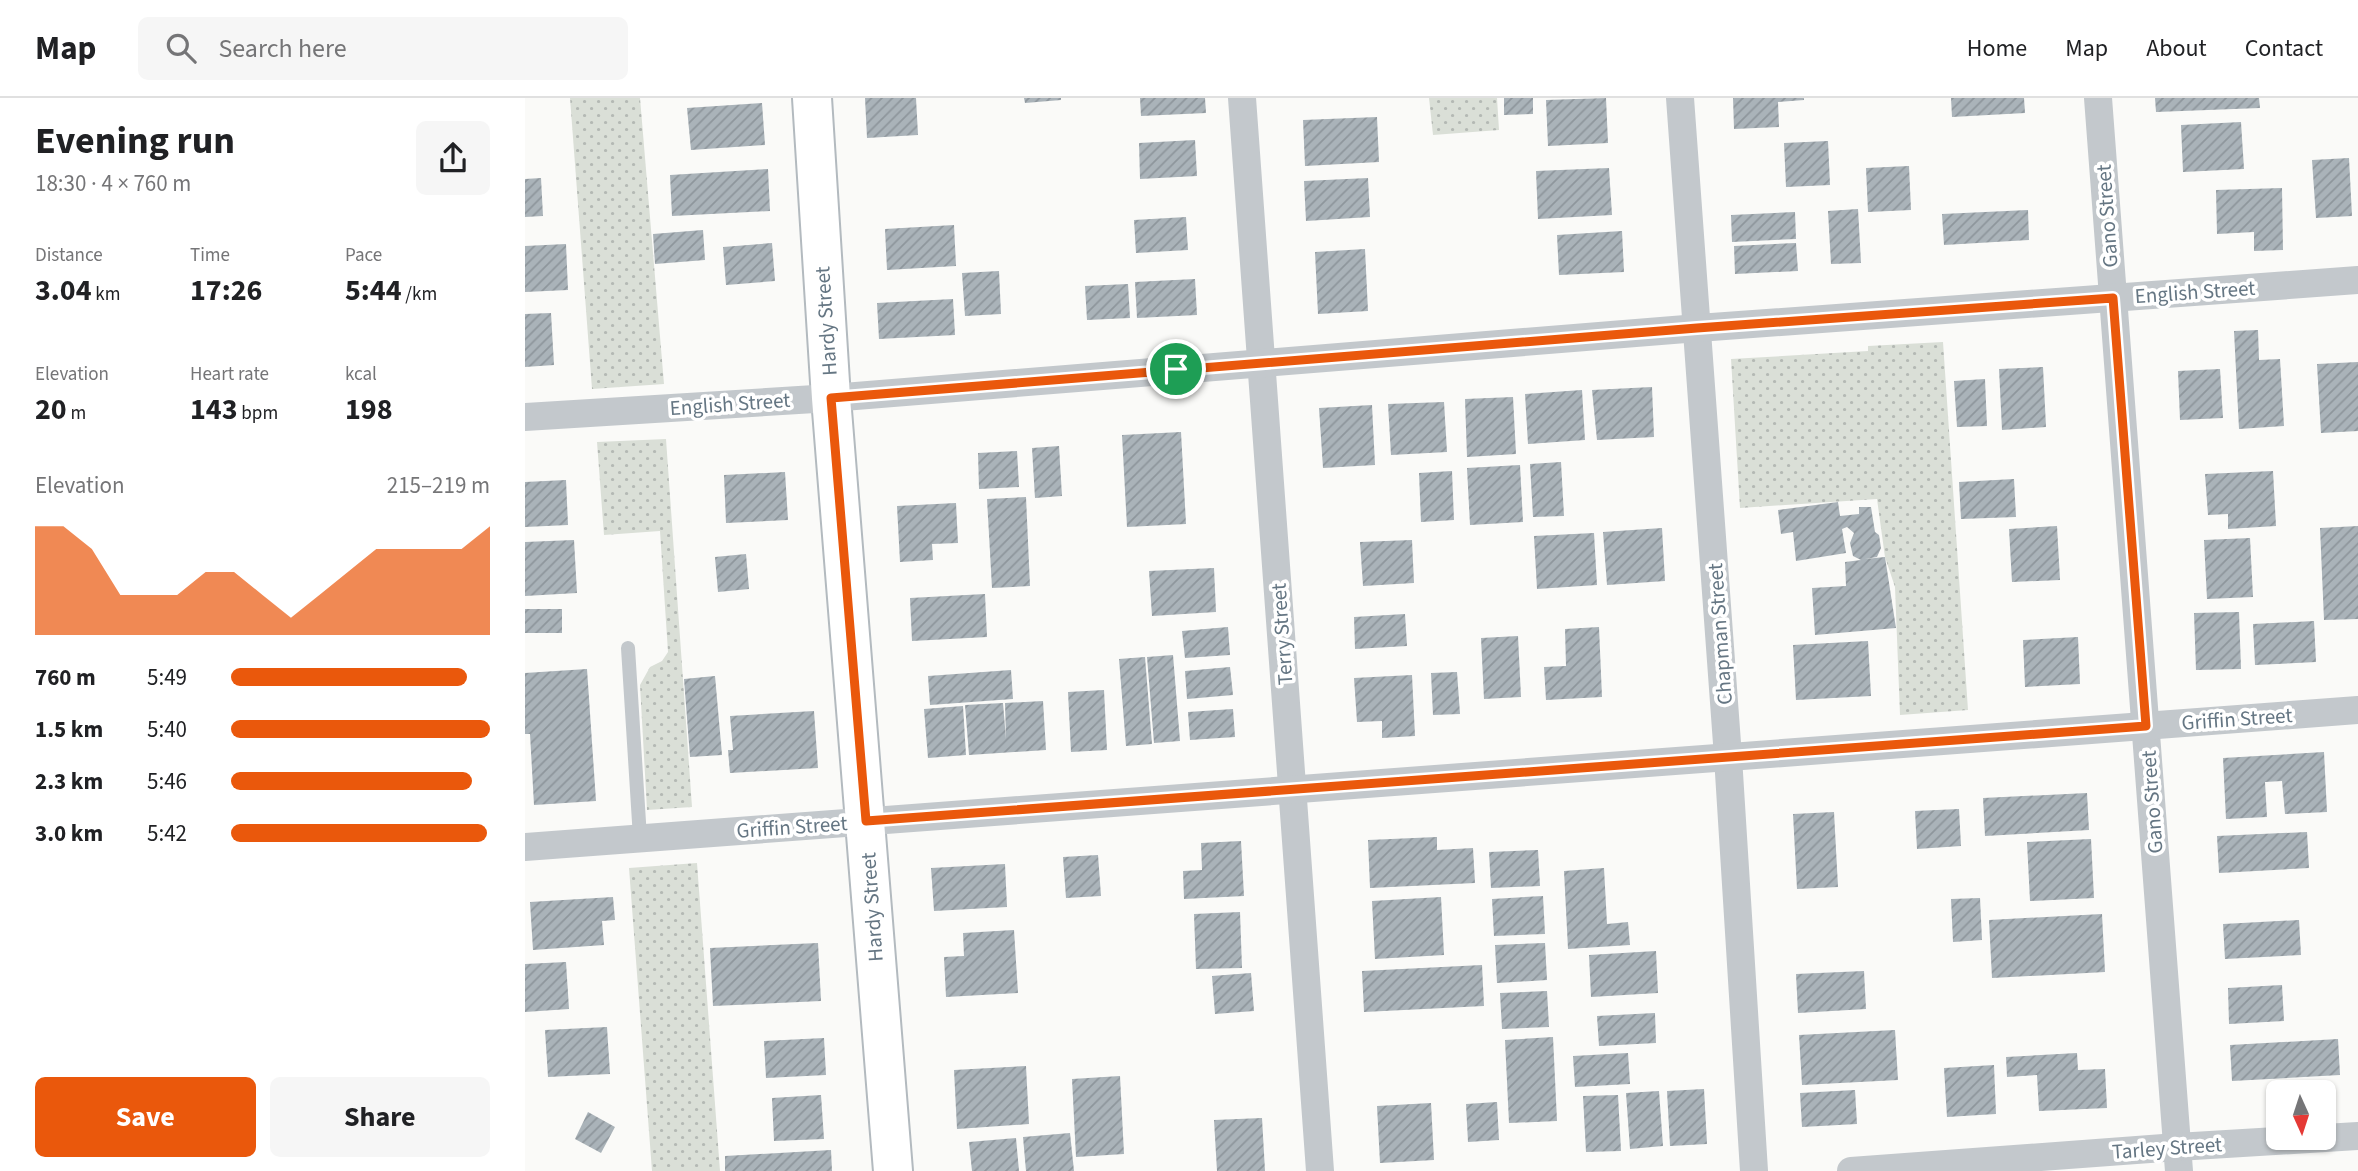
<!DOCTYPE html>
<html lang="en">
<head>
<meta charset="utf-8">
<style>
	body { margin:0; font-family:"Source Sans 3",sans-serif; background:#f6f6f6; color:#202124; height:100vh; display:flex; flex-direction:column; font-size:26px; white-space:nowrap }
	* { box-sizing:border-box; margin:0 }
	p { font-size:23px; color:#757577 }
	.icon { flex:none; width:38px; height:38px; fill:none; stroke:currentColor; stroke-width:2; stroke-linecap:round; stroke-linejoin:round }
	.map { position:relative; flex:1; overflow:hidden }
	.side { display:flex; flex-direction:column; background:#fff; width:525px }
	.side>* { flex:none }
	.needle { width:46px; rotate:177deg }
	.controls { position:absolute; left:1741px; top:982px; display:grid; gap:14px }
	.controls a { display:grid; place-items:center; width:70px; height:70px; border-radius:10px; background:#fff; box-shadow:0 2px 5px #0004; font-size:35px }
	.pin { position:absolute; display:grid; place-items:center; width:60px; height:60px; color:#fff; margin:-30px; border:4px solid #fff; border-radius:50%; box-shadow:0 2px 7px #0007 }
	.round { display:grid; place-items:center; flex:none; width:74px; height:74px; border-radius:10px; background:#f6f6f6 }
	.head { display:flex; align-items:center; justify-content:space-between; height:119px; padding:0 35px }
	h1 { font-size:38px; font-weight:700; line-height:52px }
	.figures { display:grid; grid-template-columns:repeat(3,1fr); gap:10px; height:119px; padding:7px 35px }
	.figures div { display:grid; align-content:center }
	.figures b { font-size:30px; font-weight:700 }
	.figures small { font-size:19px; font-weight:400 }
	.figures p { font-size:19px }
	.chart { height:196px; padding:14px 35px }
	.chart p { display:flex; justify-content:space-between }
	.chart svg { width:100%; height:126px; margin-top:7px; fill:#ea580c; opacity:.7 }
	.primary-button { display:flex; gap:14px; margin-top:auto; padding:14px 35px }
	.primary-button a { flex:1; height:80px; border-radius:10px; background:#ea580c; color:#fff; font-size:28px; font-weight:700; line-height:80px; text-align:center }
	.primary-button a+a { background:#f6f6f6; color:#202124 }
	ul { padding:0 35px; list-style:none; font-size:23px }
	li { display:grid; grid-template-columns:112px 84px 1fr; align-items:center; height:52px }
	li i { height:18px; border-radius:9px; background:#ea580c }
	header { display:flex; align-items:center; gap:42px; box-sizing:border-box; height:98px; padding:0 35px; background:#fff; border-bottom:2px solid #e0e0e0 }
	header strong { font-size:33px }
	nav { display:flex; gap:38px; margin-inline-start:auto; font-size:24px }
	.search { width:490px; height:63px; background:#f6f6f6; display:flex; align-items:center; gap:18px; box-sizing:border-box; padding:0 24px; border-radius:10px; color:#757577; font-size:26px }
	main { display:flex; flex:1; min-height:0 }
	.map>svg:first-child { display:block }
</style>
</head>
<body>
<header>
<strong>Map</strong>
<div class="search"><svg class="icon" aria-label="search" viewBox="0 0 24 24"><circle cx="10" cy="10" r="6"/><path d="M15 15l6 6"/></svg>Search here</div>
<nav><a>Home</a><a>Map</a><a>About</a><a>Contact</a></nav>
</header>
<main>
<section class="side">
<div class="head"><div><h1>Evening run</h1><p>18:30 · 4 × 760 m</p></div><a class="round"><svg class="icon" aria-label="share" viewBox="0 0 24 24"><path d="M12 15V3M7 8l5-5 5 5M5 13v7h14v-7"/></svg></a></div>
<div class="figures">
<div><p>Distance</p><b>3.04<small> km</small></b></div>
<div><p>Time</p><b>17:26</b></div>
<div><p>Pace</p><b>5:44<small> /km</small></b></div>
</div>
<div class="figures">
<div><p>Elevation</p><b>20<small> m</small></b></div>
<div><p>Heart rate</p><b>143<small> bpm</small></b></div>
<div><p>kcal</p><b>198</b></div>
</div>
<div class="chart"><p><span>Elevation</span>215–219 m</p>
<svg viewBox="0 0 160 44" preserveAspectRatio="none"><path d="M0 44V6L10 6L20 14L30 30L40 30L50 30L60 22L70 22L80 30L90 38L100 30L110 22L120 14L130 14L140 14L150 14L160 6V44z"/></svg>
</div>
<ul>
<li><b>760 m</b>5:49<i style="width:91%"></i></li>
<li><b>1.5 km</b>5:40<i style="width:100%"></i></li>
<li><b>2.3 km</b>5:46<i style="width:93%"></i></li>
<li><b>3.0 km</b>5:42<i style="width:99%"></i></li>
</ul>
<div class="primary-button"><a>Save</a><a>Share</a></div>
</section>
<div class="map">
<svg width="1833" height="1073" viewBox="0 0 1833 1073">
	<defs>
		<pattern id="grass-dots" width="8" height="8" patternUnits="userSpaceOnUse" patternTransform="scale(1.75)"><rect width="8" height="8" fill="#dadfd7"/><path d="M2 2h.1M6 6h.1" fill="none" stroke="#b4b9b4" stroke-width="1.8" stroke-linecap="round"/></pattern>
		<pattern id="building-hatch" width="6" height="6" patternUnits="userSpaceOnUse" patternTransform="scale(1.75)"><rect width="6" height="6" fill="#aab3b9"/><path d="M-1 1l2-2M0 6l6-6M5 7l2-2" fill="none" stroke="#8e969c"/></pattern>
	</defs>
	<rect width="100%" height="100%" fill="#fafaf8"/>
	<g fill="url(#grass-dots)">
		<polygon points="45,0 115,0 139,286 67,291"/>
		<polygon points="904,0 972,0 974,32 908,37"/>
		<polygon points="1418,244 1443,612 1375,617 1370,489 1360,459 1352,401 1215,410 1206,261 1343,253 1343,248"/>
		<polygon points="141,341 167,709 122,712 115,587 125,569 137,563 143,554 135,433 79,437 72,344"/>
		<polygon points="172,765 195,1073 127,1073 104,770"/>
	</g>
	<g fill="url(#building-hatch)">
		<polygon points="340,0 391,0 393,37 342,40"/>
		<polygon points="499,0 536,0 536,2 500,5"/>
		<polygon points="615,0 680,0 681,15 616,18"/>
		<polygon points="979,0 1008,0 1008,16 979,17"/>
		<polygon points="1081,0 1083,45 1023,48 1021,2"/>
		<polygon points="1208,0 1279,0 1279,2 1253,4 1254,29 1209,31"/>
		<polygon points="1426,0 1499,0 1500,15 1427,19"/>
		<polygon points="1630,0 1734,0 1735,10 1631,14"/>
		<polygon points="237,5 240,47 166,52 162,10"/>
		<polygon points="852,19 854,64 780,68 778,22"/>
		<polygon points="1716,24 1719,71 1658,74 1656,27"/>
		<polygon points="670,42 672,78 615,81 614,45"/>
		<polygon points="1303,43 1305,87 1261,89 1259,45"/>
		<polygon points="1824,60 1827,118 1791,120 1787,62"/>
		<polygon points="1384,68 1386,112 1343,114 1341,70"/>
		<polygon points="1084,70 1087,117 1013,121 1011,73"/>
		<polygon points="243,71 245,113 147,118 145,77"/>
		<polygon points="16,80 18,118 0,119 0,81"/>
		<polygon points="843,80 845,119 781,123 779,83"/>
		<polygon points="1757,90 1758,152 1729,153 1729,134 1692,136 1691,92"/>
		<polygon points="1333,111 1336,165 1306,166 1303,113"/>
		<polygon points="1503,112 1504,142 1419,147 1417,116"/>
		<polygon points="1270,114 1271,141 1207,144 1206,117"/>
		<polygon points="661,119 663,152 611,155 609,122"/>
		<polygon points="429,127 431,168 362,172 360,131"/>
		<polygon points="178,132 180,162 130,166 128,136"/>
		<polygon points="1097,133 1099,174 1034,177 1032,137"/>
		<polygon points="247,145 250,183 201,187 198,149"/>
		<polygon points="1271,145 1273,173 1210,176 1209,148"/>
		<polygon points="41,146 43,192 0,194 0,148"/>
		<polygon points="840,151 843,213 793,216 790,154"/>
		<polygon points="474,173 476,216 440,218 437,175"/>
		<polygon points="670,181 672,217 612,220 610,184"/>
		<polygon points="603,186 605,220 562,222 560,188"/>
		<polygon points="428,201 430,237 354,241 352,205"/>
		<polygon points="26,215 29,267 0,269 0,216"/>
		<polygon points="1733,232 1734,262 1755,261 1759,328 1714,331 1709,233"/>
		<polygon points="1833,264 1833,333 1796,335 1792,266"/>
		<polygon points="1518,269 1521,329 1477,332 1474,271"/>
		<polygon points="1695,271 1698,320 1655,322 1653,273"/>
		<polygon points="1460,281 1462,328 1432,329 1429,283"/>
		<polygon points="1127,289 1129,339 1072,342 1067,292"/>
		<polygon points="1057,292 1060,342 1003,346 1000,296"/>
		<polygon points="988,299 991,356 942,359 940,301"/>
		<polygon points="919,304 922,354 866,357 863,306"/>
		<polygon points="847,307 850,367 798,370 794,310"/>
		<polygon points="656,334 661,426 602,429 597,337"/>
		<polygon points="534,348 537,398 510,400 507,350"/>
		<polygon points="492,353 494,389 454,391 453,355"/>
		<polygon points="1036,364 1039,418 1008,419 1005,366"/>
		<polygon points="995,367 998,424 945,427 942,370"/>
		<polygon points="927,373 929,422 896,424 894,375"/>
		<polygon points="1748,373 1751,428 1703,431 1703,416 1683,417 1680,376"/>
		<polygon points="260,374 263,422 201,425 199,377"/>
		<polygon points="1489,381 1491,419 1436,421 1434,384"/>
		<polygon points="41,382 43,427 0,429 0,384"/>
		<polygon points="501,399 505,488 467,490 462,401"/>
		<polygon points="1313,404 1315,418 1334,416 1334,409 1346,409 1350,434 1354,437 1356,450 1352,459 1340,461 1360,459 1371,530 1290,537 1287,490 1321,488 1320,464 1336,462 1328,458 1325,445 1329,435 1322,429 1317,431 1321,455 1271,463 1268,434 1256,436 1253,412"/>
		<polygon points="431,405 433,445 407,446 408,462 375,464 372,408"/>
		<polygon points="1532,428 1535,482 1487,484 1484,431"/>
		<polygon points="1833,428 1833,521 1799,522 1795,430"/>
		<polygon points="1137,430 1140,483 1082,487 1078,434"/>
		<polygon points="1069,435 1072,487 1012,491 1009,438"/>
		<polygon points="1725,440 1728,499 1682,501 1679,442"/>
		<polygon points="49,442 52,495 0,498 0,444"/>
		<polygon points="887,442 889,485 838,488 835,444"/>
		<polygon points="221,456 224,491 193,494 190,459"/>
		<polygon points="689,470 691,514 627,518 624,473"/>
		<polygon points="460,496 462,539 387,543 385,500"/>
		<rect x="0" y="511" width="37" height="24"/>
		<polygon points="1714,514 1716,571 1671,572 1669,515"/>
		<polygon points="880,516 882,548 830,551 829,519"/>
		<polygon points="1789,523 1791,564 1730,567 1728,526"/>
		<polygon points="703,529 705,557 660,560 657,533"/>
		<polygon points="1074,529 1077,599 1021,602 1019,569 1041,568 1040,531"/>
		<polygon points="993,538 996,599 959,601 956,540"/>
		<polygon points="1553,539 1555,586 1500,589 1498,542"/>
		<polygon points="1343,543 1346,598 1271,602 1268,547"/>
		<polygon points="648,557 655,643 629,645 622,559"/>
		<polygon points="620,559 627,646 601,648 594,561"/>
		<polygon points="705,569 708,597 662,601 660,573"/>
		<polygon points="62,571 71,703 9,707 5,636 0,636 0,575"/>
		<polygon points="486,572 488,601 405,607 403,578"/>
		<polygon points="932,574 935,616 908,617 906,575"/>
		<polygon points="887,577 890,638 857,640 857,623 832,624 829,580"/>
		<polygon points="190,578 197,657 165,659 159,581"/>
		<polygon points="579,592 582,652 546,654 543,594"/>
		<polygon points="518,603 521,652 444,657 440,607 478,605 481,641 480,605"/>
		<polygon points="438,608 441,657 403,660 399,611"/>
		<polygon points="708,611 710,639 665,642 663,614"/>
		<polygon points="289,613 293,670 205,675 203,652 208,652 205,618"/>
		<polygon points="1799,654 1802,714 1760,716 1757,683 1740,684 1742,719 1701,721 1698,660"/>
		<polygon points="1562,695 1564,732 1460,738 1458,700"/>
		<polygon points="1434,711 1436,748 1392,751 1390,713"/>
		<polygon points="1309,714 1313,789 1272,791 1268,716"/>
		<polygon points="1782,734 1784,770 1694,775 1692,738"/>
		<polygon points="912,739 912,752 948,750 950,785 845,790 843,742"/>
		<polygon points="1566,741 1569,800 1505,803 1502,744"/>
		<polygon points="716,743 719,798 659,801 658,773 677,772 676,745"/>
		<polygon points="1013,752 1015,788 966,790 964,754"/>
		<polygon points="573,757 576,798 541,800 538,759"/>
		<polygon points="480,766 482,809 409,813 406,770"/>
		<polygon points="1079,770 1082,826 1103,824 1105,847 1043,851 1039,773"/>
		<polygon points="1018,798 1020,836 969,838 967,801"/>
		<polygon points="88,799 90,822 77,823 79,847 8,852 5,804"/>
		<polygon points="916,799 919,857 850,861 847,803"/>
		<polygon points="1455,800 1457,842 1428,844 1426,801"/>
		<polygon points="715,814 717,870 671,871 669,816"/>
		<polygon points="1577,816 1580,874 1467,880 1464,822"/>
		<polygon points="1774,822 1776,857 1700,861 1698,826"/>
		<polygon points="489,832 493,895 421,899 419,859 439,858 438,835"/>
		<polygon points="293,845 296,903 188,908 185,850"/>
		<polygon points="1020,845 1022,882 972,885 970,847"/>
		<polygon points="1131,853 1133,895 1066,899 1064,857"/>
		<polygon points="41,864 44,911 0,914 0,866"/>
		<polygon points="957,867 959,908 839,914 837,873"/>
		<polygon points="1339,873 1341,911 1273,915 1271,876"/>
		<polygon points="726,875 729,913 690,916 687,878"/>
		<polygon points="1757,887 1759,923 1704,926 1703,890"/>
		<polygon points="1022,893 1024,929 977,931 975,895"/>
		<polygon points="1130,915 1131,945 1074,948 1072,918"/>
		<polygon points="82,929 85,976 23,979 20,932"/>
		<polygon points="1370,932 1373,982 1277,987 1274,937"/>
		<polygon points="1028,939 1032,1023 984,1025 980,942"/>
		<polygon points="299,940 301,977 241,980 239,943"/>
		<polygon points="1813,941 1815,977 1707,983 1705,947"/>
		<polygon points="1103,955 1105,986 1050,989 1048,958"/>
		<polygon points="1552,955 1553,972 1580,971 1582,1010 1514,1013 1512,977 1482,979 1481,959"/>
		<polygon points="1469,967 1471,1016 1422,1019 1419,970"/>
		<polygon points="501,968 504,1026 432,1031 429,972"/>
		<polygon points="595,978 599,1056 551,1059 547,981"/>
		<polygon points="1179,991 1182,1046 1145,1048 1142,993"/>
		<polygon points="1330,992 1332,1026 1277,1029 1275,995"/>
		<polygon points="1134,993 1138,1048 1105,1051 1101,995"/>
		<polygon points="296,997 299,1041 249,1043 247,1000"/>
		<polygon points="1093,997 1096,1053 1061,1054 1058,998"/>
		<polygon points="972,1004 974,1042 943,1044 941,1006"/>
		<polygon points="906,1005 909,1062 855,1065 852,1008"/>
		<polygon points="63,1014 90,1029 76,1055 50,1041"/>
		<polygon points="737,1020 740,1073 692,1073 689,1022"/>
		<polygon points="545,1035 549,1073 501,1073 498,1039"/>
		<polygon points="491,1040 494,1073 447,1073 444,1044"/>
		<polygon points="306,1052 307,1073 200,1073 200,1058"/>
	</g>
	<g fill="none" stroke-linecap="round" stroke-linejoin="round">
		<g stroke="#b3babf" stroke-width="42">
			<polyline id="secondary" points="287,0 306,300 368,1073"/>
		</g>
		<polyline stroke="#c3c8cc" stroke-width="14" points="103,550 115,740"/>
		<g stroke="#c3c8cc" stroke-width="28">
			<polyline points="717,0 795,1073"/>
			<polyline points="1155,0 1203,659 1229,1073"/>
			<polyline points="1573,0 1654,1073"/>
			<polyline points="0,319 306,300 1173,230 1833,182"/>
			<polyline points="0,749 1833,612"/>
			<polyline points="1326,1073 1652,1049 1833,1038"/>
		</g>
		<use href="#secondary" stroke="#fff" stroke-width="38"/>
	</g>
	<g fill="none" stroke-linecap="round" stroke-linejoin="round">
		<g stroke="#fff" stroke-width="14">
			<polygon id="route" points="1588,200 1621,628 341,723 306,300 1172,230"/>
		</g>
		<use href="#route" stroke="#ea580c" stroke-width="9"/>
	</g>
	<g text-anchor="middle" stroke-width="7" stroke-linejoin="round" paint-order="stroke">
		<g font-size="21" fill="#657683" stroke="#fff">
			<text transform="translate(1582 118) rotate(-94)" y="7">Gano Street</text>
			<text transform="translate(1670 194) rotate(-4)" y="7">English Street</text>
			<text transform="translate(301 223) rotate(-94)" y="7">Hardy Street</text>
			<text transform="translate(205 306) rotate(-4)" y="7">English Street</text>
			<text transform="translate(757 536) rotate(-94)" y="7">Terry Street</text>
			<text transform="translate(1195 536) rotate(-94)" y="7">Chapman Street</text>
			<text transform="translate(1712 621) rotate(-4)" y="7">Griffin Street</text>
			<text transform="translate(1627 704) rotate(-94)" y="7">Gano Street</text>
			<text transform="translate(267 729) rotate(-4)" y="7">Griffin Street</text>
			<text transform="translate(347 809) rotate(-94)" y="7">Hardy Street</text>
			<text transform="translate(1642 1050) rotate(-4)" y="7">Tarley Street</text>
		</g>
	</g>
</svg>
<div class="controls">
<a><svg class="needle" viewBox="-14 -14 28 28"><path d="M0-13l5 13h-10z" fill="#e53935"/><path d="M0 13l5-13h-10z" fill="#757577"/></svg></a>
</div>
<div class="pin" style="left:651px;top:271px;background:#1e9e55"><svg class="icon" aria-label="arrive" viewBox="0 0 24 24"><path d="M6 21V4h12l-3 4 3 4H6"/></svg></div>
</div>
</main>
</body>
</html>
